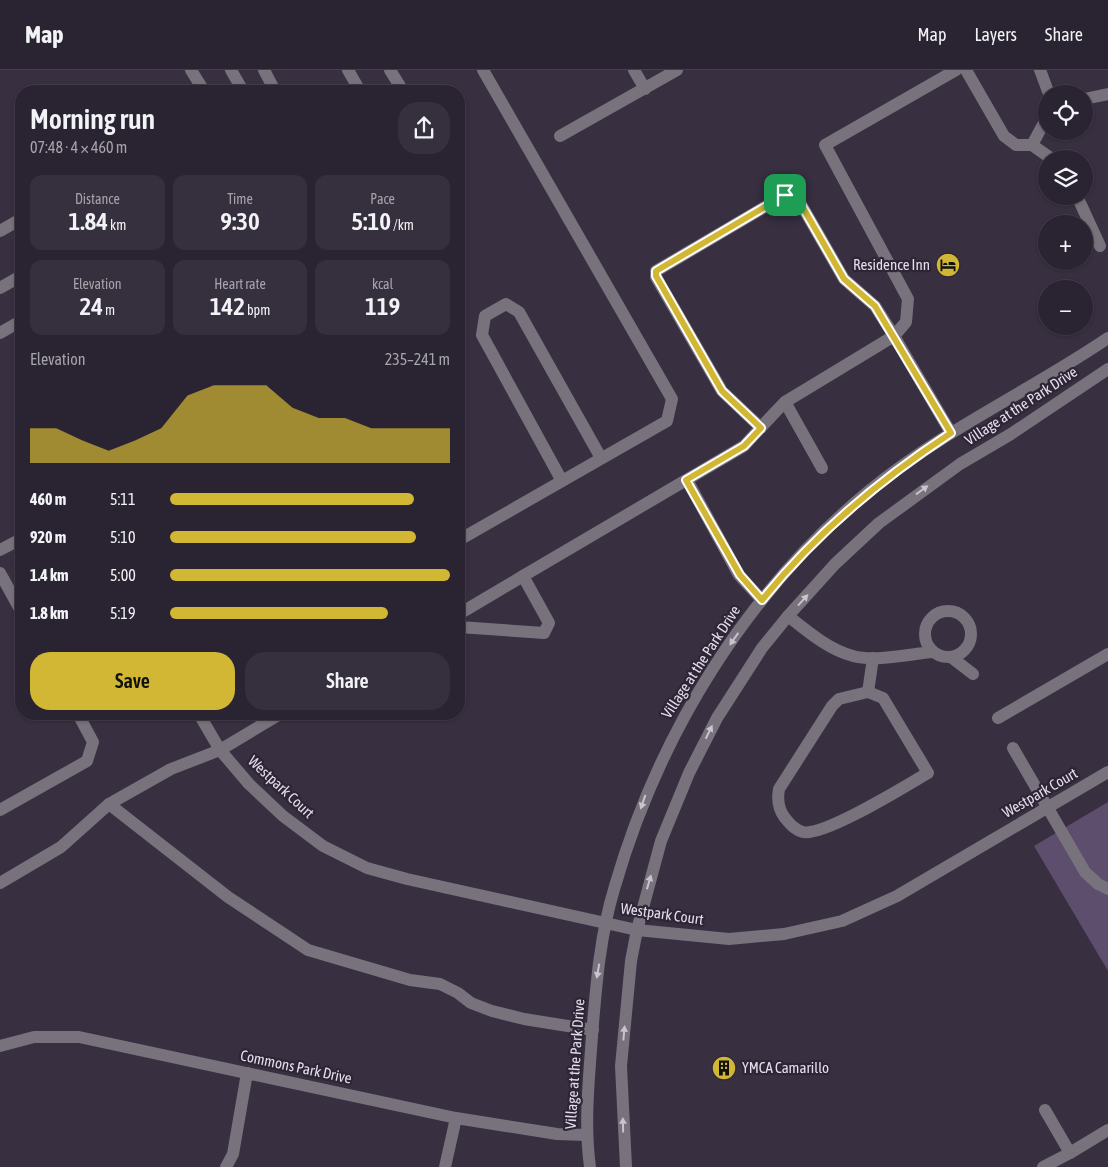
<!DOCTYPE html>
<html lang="en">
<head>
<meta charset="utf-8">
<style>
	body { margin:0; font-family:"Asap Condensed",sans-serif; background:#362f3d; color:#f1f3f6; height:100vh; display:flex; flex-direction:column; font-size:19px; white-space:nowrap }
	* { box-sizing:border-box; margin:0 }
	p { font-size:16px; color:#a5a4ab }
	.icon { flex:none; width:28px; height:28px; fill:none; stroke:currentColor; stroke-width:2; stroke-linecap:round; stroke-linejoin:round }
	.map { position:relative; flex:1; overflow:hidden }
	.panel { position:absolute; left:15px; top:15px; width:450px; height:635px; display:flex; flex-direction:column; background:#2a2331; border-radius:20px; box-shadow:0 1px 4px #0004,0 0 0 1px #46404d }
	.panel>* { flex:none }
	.buttons { position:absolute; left:1038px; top:15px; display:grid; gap:10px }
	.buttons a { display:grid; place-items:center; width:55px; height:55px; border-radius:50%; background:#2a2331; box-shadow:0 1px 4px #0004,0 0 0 1px #46404d; font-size:25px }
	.pin { position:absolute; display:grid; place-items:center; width:42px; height:42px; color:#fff; margin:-21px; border-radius:10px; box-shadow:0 2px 8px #0006 }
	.round { display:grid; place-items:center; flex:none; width:52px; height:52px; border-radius:20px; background:#362f3d }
	.overview { display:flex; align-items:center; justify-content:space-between; height:85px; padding:0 15px }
	h1 { font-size:28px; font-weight:600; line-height:38px }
	.metrics { display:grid; grid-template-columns:repeat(3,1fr); gap:8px; height:85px; padding:5px 15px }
	.metrics div { display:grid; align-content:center; border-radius:12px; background:#362f3d; text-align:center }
	.metrics b { font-size:25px; font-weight:600 }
	.metrics small { font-size:14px; font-weight:400 }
	.metrics p { font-size:14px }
	.chart { height:140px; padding:10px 15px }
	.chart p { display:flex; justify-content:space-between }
	.chart svg { width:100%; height:90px; margin-top:5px; fill:#d2b735; opacity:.7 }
	.action { display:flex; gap:10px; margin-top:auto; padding:10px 15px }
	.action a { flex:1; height:58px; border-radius:20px; background:#d2b735; color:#111; font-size:20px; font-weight:600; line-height:58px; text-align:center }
	.action a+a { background:#362f3d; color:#f1f3f6 }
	ul { padding:0 15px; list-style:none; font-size:16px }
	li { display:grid; grid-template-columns:80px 60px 1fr; align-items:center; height:38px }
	li i { height:12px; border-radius:6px; background:#d2b735 }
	header { display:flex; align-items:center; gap:30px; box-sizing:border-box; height:70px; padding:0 25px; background:#2a2331; border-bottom:1px solid #46404d }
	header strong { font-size:24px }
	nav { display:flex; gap:28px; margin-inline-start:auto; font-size:18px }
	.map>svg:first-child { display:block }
</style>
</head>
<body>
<header>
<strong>Map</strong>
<nav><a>Map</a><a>Layers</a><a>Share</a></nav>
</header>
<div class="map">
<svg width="1108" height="1097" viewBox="0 0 1108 1097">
	<rect width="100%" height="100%" fill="#382f41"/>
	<polygon fill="#5c4e6c" points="1108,732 1108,901 1034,776"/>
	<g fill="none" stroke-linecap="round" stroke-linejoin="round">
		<g stroke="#77727c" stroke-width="12">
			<polyline points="191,0 204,21"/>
			<polyline points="231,0 243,21"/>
			<polyline points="264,0 275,21"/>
			<polyline points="348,0 360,21"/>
			<polyline points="390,0 403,21"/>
			<polyline points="634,0 645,19"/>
			<polyline points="966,0 1004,66 1016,75 1032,75"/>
			<polyline points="1040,0 1049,24"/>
			<polyline points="1084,29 1108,24"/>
			<polyline points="1046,49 1032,75 1052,89"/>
			<polyline points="560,66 677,0"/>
			<polyline points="1077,126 1100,176"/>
			<polyline points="0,161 21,149"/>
			<polyline points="0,218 21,206"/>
			<polyline points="0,263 21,251"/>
			<polyline points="785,332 822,398"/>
			<polyline points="951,363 894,266 906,252 908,229 825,75 956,0"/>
			<polyline points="687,410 739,505 761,529"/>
			<polyline points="562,411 482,265 485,246 506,234 519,242 601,388"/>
			<polyline points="459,470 667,351 672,329 483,0"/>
			<polyline points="0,480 21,469"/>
			<polyline points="0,503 21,541"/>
			<path d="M 523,506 L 744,376 C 758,361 771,346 785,332 L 894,266 L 875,236 L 844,209 L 798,129 L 792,124 L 785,125 L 656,201 L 656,207 L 722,321 L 761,358"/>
			<circle cx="948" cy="564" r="23"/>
			<polyline points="459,544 523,506 549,553 544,563 459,557"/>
			<path d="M 788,546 C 807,561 829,580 853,586 C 875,592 910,584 933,582"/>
			<polyline points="951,587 973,604"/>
			<path d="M 868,622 L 839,629 L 832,636 L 779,719 C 777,730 778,739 785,748 C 790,754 795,760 803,762 C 824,767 907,715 928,703 L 883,628 L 868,622 L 873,588"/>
			<polyline points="199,644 220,680 249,714 283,746 323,776 367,798 407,809 637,860 729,869 784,864 842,851 897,826 1108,702"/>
			<polyline points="998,648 1108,584"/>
			<polyline points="1013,678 1085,802 1098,814 1108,819"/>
			<polyline points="109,734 228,827 308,880 410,910 440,914 458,923 471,933 492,941 524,949 593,960"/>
			<polyline points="0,740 87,691 93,672 78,644"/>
			<polyline points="0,813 61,777 109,734 171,699 220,680 280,644"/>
			<polyline points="0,976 34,967 79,967 456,1048 557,1064 586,1065"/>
			<polyline points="1045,1040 1070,1083 1108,1060"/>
			<polyline points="226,1097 233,1084 247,1003"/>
			<polyline points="445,1097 456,1048"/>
			<path d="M 590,1097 C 584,1053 589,1010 592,966 C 596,916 600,864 615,816 C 659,664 746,522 869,421 C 943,360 1030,321 1108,268"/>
			<polyline points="626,1097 621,996 631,891 637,860 661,771 689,703 717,648 762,578 788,546 835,494 879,453 960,394 1011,364 1108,299"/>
			<polyline points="1043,1097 1070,1083"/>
		</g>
	</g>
	<defs><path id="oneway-solid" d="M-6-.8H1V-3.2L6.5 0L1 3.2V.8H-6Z" transform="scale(1.25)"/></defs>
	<g fill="#c8c3ce">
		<use href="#oneway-solid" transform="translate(922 420) rotate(-36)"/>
		<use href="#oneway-solid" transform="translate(803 530) rotate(-48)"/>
		<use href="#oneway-solid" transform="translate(734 569) rotate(125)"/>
		<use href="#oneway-solid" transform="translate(709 662) rotate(-64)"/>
		<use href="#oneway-solid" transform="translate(643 732) rotate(109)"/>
		<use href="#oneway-solid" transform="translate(649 812) rotate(-74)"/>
		<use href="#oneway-solid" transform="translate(598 901) rotate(100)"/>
		<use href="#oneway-solid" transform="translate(624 963) rotate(-85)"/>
		<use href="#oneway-solid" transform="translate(623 1055) rotate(-91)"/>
	</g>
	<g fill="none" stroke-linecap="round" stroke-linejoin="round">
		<g stroke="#fff" stroke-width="10">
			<path id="route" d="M 792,124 L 798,129 L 844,209 L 875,236 L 951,363 C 879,410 816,463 762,530 L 740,505 L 686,410 L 744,376 L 761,358 L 722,321 L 656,206 L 656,201 L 785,125 Z"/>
		</g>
		<use href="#route" stroke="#d2b735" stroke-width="6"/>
	</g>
	<defs>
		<g id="hotel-disc" transform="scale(1.25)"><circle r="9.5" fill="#d2b735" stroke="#2e2536"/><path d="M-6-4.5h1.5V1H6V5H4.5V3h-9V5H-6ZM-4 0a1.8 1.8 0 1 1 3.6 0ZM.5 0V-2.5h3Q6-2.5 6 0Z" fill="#111"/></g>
		<g id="building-disc" transform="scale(1.25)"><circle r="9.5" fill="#d2b735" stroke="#2e2536"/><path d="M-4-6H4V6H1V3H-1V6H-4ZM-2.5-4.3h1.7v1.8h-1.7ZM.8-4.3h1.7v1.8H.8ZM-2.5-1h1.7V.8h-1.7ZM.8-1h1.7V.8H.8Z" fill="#111"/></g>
	</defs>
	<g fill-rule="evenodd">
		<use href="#hotel-disc" x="948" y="195"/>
		<use href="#building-disc" x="724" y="998"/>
	</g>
	<g text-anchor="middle" stroke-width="4.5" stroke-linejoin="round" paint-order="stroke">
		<g font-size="15" fill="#e3dee9" stroke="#2e2536" text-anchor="end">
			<text x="930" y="200">Residence Inn</text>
			<text x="742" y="1003" text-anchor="start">YMCA Camarillo</text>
		</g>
		<g font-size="15" fill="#e3dee9" stroke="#2e2536">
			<text transform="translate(1021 336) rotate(-33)" y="5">Village at the Park Drive</text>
			<text transform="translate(701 592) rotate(-57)" y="5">Village at the Park Drive</text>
			<text transform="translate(281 717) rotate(43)" y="5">Westpark Court</text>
			<text transform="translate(1040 723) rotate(-30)" y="5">Westpark Court</text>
			<text transform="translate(662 844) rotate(8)" y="5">Westpark Court</text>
			<text transform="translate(575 994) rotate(-86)" y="5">Village at the Park Drive</text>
			<text transform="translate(296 997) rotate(12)" y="5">Commons Park Drive</text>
		</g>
	</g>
</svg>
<div class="buttons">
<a><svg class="icon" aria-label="locate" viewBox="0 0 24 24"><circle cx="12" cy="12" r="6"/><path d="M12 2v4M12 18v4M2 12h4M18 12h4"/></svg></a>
<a><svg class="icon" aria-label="layers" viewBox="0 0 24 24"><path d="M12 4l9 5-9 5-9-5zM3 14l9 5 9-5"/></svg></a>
<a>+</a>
<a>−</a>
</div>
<div class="pin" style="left:785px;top:125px;background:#1e9e55"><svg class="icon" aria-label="arrive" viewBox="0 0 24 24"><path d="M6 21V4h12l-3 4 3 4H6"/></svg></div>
<section class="panel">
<div class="overview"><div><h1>Morning run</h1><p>07:48 · 4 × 460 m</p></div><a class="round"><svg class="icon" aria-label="share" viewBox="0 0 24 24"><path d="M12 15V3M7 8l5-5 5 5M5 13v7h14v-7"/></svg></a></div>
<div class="metrics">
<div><p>Distance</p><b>1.84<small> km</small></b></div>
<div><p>Time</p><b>9:30</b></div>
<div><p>Pace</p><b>5:10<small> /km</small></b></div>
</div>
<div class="metrics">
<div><p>Elevation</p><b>24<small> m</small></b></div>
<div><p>Heart rate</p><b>142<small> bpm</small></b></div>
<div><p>kcal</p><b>119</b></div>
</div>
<div class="chart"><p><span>Elevation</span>235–241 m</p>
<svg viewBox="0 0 160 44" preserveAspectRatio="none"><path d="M0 44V27L10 27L20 33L30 38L40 33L50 27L60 11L70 6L80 6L90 6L100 17L110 22L120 22L130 27L140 27L150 27L160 27V44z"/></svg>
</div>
<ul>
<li><b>460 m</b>5:11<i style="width:87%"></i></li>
<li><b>920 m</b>5:10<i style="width:88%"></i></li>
<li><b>1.4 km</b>5:00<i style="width:100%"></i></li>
<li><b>1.8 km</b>5:19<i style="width:78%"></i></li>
</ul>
<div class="action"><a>Save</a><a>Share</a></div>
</section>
</div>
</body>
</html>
